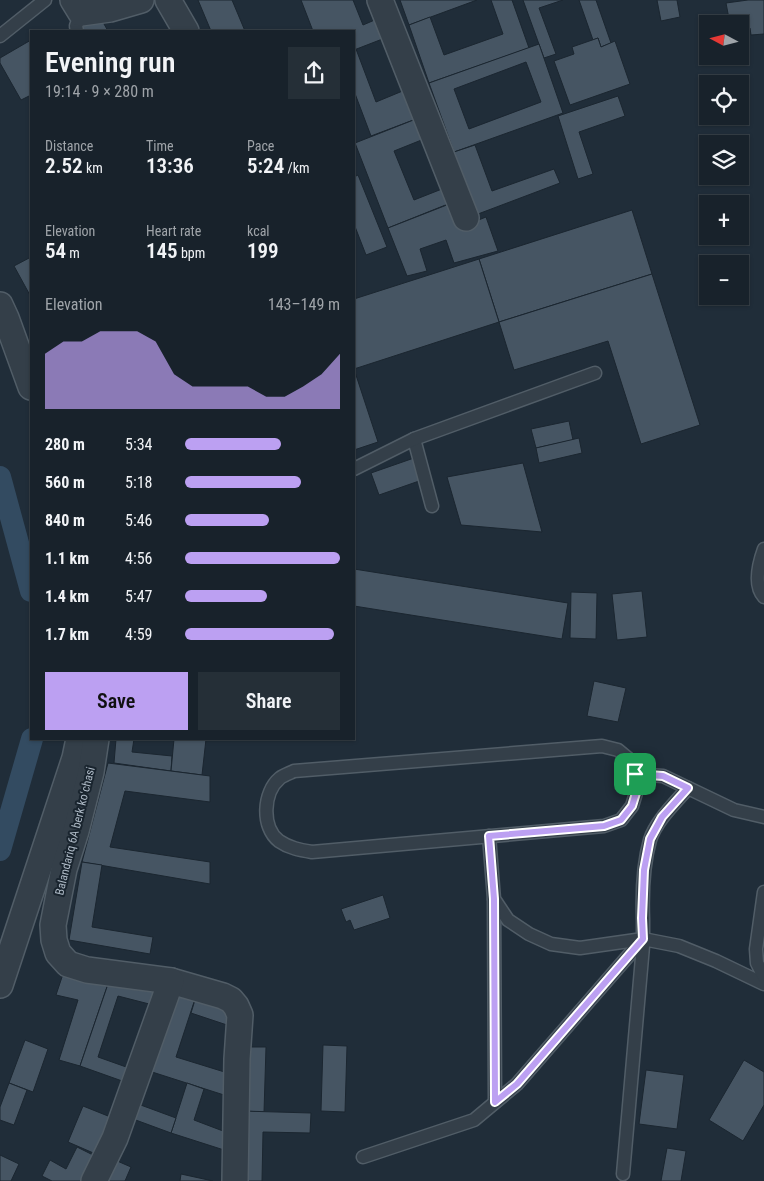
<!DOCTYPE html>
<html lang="en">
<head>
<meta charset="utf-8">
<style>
	body { margin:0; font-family:"Roboto Condensed",sans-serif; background:#252f37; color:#f1f3f6; height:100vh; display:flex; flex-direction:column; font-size:19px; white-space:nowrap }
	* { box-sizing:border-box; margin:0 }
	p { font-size:16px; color:#9fa4a9 }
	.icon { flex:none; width:28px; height:28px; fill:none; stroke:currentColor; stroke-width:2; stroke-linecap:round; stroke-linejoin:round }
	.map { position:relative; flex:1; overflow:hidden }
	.sheet { position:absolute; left:30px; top:30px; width:325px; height:710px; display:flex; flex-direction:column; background:#18222b; border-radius:0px; box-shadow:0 1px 4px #0004,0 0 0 1px #363f47 }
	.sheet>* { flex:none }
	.needle { width:32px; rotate:277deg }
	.fabs { position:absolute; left:699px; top:15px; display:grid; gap:10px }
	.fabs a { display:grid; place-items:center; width:50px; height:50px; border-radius:0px; background:#18222b; box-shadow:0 1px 4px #0004,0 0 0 1px #363f47; font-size:25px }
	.pin { position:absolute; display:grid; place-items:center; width:42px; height:42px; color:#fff; margin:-21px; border-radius:10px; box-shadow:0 2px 8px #0006 }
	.round { display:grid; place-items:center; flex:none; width:52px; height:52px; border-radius:0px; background:#252f37 }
	.head { display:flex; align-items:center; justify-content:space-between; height:85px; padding:0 15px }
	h1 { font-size:28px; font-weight:600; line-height:38px }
	.figures { display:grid; grid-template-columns:repeat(3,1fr); gap:8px; height:85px; padding:5px 15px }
	.figures div { display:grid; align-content:center }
	.figures b { font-size:21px; font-weight:600 }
	.figures small { font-size:14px; font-weight:400 }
	.figures p { font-size:14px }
	.chart { height:140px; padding:10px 15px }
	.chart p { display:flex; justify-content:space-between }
	.chart svg { width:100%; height:90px; margin-top:5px; fill:#bca0f2; opacity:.7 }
	.primary-button { display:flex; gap:10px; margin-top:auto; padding:10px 15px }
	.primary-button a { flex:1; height:58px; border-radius:0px; background:#bca0f2; color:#111; font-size:20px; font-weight:600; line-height:58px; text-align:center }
	.primary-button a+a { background:#252f37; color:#f1f3f6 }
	ul { padding:0 15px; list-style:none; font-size:16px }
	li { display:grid; grid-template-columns:80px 60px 1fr; align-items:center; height:38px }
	li i { height:12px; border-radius:6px; background:#bca0f2 }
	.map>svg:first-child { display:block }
</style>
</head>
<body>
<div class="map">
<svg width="764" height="1181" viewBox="0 0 764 1181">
	<rect width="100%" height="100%" fill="#202d39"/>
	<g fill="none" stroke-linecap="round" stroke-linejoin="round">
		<g stroke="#334b61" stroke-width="22">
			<polyline points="0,477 31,591"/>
			<polyline points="0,850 32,739"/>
		</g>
	</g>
	<g fill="#465563" stroke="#1b2630" fill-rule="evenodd">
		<polygon points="198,0 232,0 245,31 211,31"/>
		<polygon points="301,0 353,0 363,25 377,19 385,38 354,50 354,31 313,31"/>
		<polygon points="400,0 477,0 409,25"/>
		<polygon points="491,0 512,0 529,48 429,83 409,25 430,17 444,55 503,34"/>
		<polygon points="523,0 563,0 539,8 556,54 544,58"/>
		<polygon points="579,0 596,0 611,43 601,47 598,38 593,40"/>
		<polygon points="657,0 677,0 680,17 661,21"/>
		<polygon points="748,0 764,0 764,34 751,35 750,28 740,30 740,24 730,24 726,3"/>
		<polygon points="100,17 108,31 80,31 78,29"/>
		<polygon points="598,38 601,47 615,41 630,84 570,105 554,61 574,54 572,47"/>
		<polygon points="31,40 31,95 21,100 0,63 0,58"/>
		<path d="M 539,44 L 563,113 L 454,152 L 429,83 ZM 526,62 L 541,102 L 469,129 L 454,89 Z"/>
		<polygon points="356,49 376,102 405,90 416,119 371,136 354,91 354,50"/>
		<polygon points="618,96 625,116 579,132 593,174 578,179 558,116"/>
		<polygon points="416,119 424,139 394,151 414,200 447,187 453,202 388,228 355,143"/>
		<polygon points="475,145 492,191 554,169 560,183 478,214 454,152"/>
		<polygon points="358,175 387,247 366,255 354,224 354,177"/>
		<polygon points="457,201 466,225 486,217 498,251 454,263 446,240 420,249 427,271 407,276 388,228"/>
		<polygon points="632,210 652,274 499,322 479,259"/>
		<polygon points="31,257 31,297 14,266"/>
		<polygon points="479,259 499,322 354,369 378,442 354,450 354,299"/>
		<polygon points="652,274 700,425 641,444 608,341 514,370 499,322"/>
		<polygon points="569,421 573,440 536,448 531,429"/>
		<polygon points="579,438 582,453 539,463 536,448"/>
		<polygon points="414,458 422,480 379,495 371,473"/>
		<polygon points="523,463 542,532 461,525 447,477"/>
		<polygon points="354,569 568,603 562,639 354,606"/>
		<polygon points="642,591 647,637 617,640 612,594"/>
		<polygon points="571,592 597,593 596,639 570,638"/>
		<polygon points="594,681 626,688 618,722 587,716"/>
		<polygon points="116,739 134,739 132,752 172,756 171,771 114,763"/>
		<polygon points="174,739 206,739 202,775 171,771"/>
		<polygon points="108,763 210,776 210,802 125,791 110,847 210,862 210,884 82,862"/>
		<polygon points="82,862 102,865 92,927 153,937 150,954 69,940"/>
		<polygon points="383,895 390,918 354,930 350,920 346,922 341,909"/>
		<polygon points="64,971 109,981 80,1066 59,1060 78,1000 56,995"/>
		<polygon points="109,981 161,994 157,1006 118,996 98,1057 129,1068 125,1082 80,1066"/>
		<polygon points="175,990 196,996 176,1057 231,1074 224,1095 149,1071"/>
		<polygon points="195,1000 231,1012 227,1025 191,1013"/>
		<polygon points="25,1040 48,1049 33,1092 9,1083"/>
		<polygon points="323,1045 347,1046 345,1112 321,1111"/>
		<polygon points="244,1047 266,1047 264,1112 242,1111"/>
		<polygon points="744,1060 764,1072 764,1105 743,1141 709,1120"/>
		<polygon points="646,1070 684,1075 677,1129 639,1124"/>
		<polygon points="9,1083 27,1090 14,1125 0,1120 0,1107"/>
		<polygon points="187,1083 204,1089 194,1120 223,1131 224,1150 171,1133"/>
		<polygon points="138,1104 176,1118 171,1133 133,1119"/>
		<polygon points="83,1106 113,1118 98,1155 68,1142"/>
		<polygon points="242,1111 311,1113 310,1133 263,1132 262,1181 240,1181"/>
		<polygon points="77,1147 97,1157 84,1181 52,1181 42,1176 50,1160 66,1169"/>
		<polygon points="667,1148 686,1151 681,1181 661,1181"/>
		<polygon points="0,1155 19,1164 11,1181 0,1181"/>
		<polygon points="115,1160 131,1167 125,1181 107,1181"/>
		<polygon points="181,1174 213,1181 180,1181"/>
	</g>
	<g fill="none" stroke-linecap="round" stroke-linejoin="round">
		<g stroke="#515d67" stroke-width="15">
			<g id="service">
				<polyline points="77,31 76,26 81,13"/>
				<polyline points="0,36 45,0"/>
				<polyline points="414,439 432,506"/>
				<polyline points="354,469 414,439 595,373"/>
				<path d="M 764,549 C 759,563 753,585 764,597"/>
				<path d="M 602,746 L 618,750 L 630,760 L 635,774 L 636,793 L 632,806 L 621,820 L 604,826 L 312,852 C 300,850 289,848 279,841 C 261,827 263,792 280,778 C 284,775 290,773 294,771 Z"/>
				<polyline points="635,774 663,776 734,810 764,817"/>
				<polyline points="489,836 494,899 508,920 529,934 551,944 580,948 643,939 679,946 716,961 764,984"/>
				<polyline points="764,892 756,949 757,963 764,977"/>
				<polyline points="494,899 495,1102"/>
				<polyline points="363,1157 474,1120 517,1084 643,939"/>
				<path d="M 623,1174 C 629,1098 637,1022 643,946 C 643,937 643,929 643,920 C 642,894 643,865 650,840 C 656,821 675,803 688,788"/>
			</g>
		</g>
		<g stroke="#515d67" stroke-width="28">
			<g id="minor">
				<polyline points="73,0 81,13 110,9 141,0"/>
				<polyline points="168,0 186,31"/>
				<polyline points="380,0 466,218"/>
				<polyline points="0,305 6,318 31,387"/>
				<polyline points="171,981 223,996 231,1000 236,1006 240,1015 237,1059 235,1181"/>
				<polyline points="0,985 75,758 79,739"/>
				<polyline points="94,1181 115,1138 171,981 87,970 68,964 58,953 54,940 53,925 64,869 76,831 91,772 96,739"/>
			</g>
		</g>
		<use href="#service" stroke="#343f49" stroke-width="12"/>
		<use href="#minor" stroke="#343f49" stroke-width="25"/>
	</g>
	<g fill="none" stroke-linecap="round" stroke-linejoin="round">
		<g stroke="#fff" stroke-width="10">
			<polygon id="route" points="635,774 663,776 688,788 662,817 650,839 644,870 642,918 643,939 517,1084 495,1102 494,899 489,836 604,826 621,820 632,806 636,793"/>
		</g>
		<use href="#route" stroke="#bca0f2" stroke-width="6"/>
	</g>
	<g text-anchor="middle" stroke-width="4" stroke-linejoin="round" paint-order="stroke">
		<g font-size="12" fill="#aebac6" stroke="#19242e">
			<text transform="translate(75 831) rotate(-76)" y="4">Balandariq 6A berk koʻchasi</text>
		</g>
	</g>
</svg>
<div class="fabs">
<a><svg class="needle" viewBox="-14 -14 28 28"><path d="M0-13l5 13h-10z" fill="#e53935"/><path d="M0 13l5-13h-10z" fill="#9fa4a9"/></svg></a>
<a><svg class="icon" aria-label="locate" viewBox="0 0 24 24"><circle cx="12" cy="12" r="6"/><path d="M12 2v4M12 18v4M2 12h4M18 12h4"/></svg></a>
<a><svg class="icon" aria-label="layers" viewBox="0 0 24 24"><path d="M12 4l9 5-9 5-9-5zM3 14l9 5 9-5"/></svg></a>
<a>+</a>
<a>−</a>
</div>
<div class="pin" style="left:635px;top:774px;background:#1e9e55"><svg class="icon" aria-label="arrive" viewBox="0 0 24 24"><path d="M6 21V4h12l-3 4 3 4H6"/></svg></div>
<section class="sheet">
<div class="head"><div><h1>Evening run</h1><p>19:14 · 9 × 280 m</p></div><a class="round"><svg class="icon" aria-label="share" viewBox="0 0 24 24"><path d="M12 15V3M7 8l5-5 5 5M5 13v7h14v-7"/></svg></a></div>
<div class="figures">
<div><p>Distance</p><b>2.52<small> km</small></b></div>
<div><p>Time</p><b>13:36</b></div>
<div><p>Pace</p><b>5:24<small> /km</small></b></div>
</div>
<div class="figures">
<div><p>Elevation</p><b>54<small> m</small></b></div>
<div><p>Heart rate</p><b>145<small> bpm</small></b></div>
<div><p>kcal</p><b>199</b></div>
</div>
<div class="chart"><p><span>Elevation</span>143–149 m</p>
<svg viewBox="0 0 160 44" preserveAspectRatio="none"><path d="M0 44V17L10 11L20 11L30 6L40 6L50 6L60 11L70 27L80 33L90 33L100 33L110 33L120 38L130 38L140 33L150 27L160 17V44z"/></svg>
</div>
<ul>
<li><b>280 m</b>5:34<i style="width:62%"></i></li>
<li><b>560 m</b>5:18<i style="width:75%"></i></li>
<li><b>840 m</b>5:46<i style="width:54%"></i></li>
<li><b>1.1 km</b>4:56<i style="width:100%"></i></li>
<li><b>1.4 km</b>5:47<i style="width:53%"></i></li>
<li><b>1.7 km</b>4:59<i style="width:96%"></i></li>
</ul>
<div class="primary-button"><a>Save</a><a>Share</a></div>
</section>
</div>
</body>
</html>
